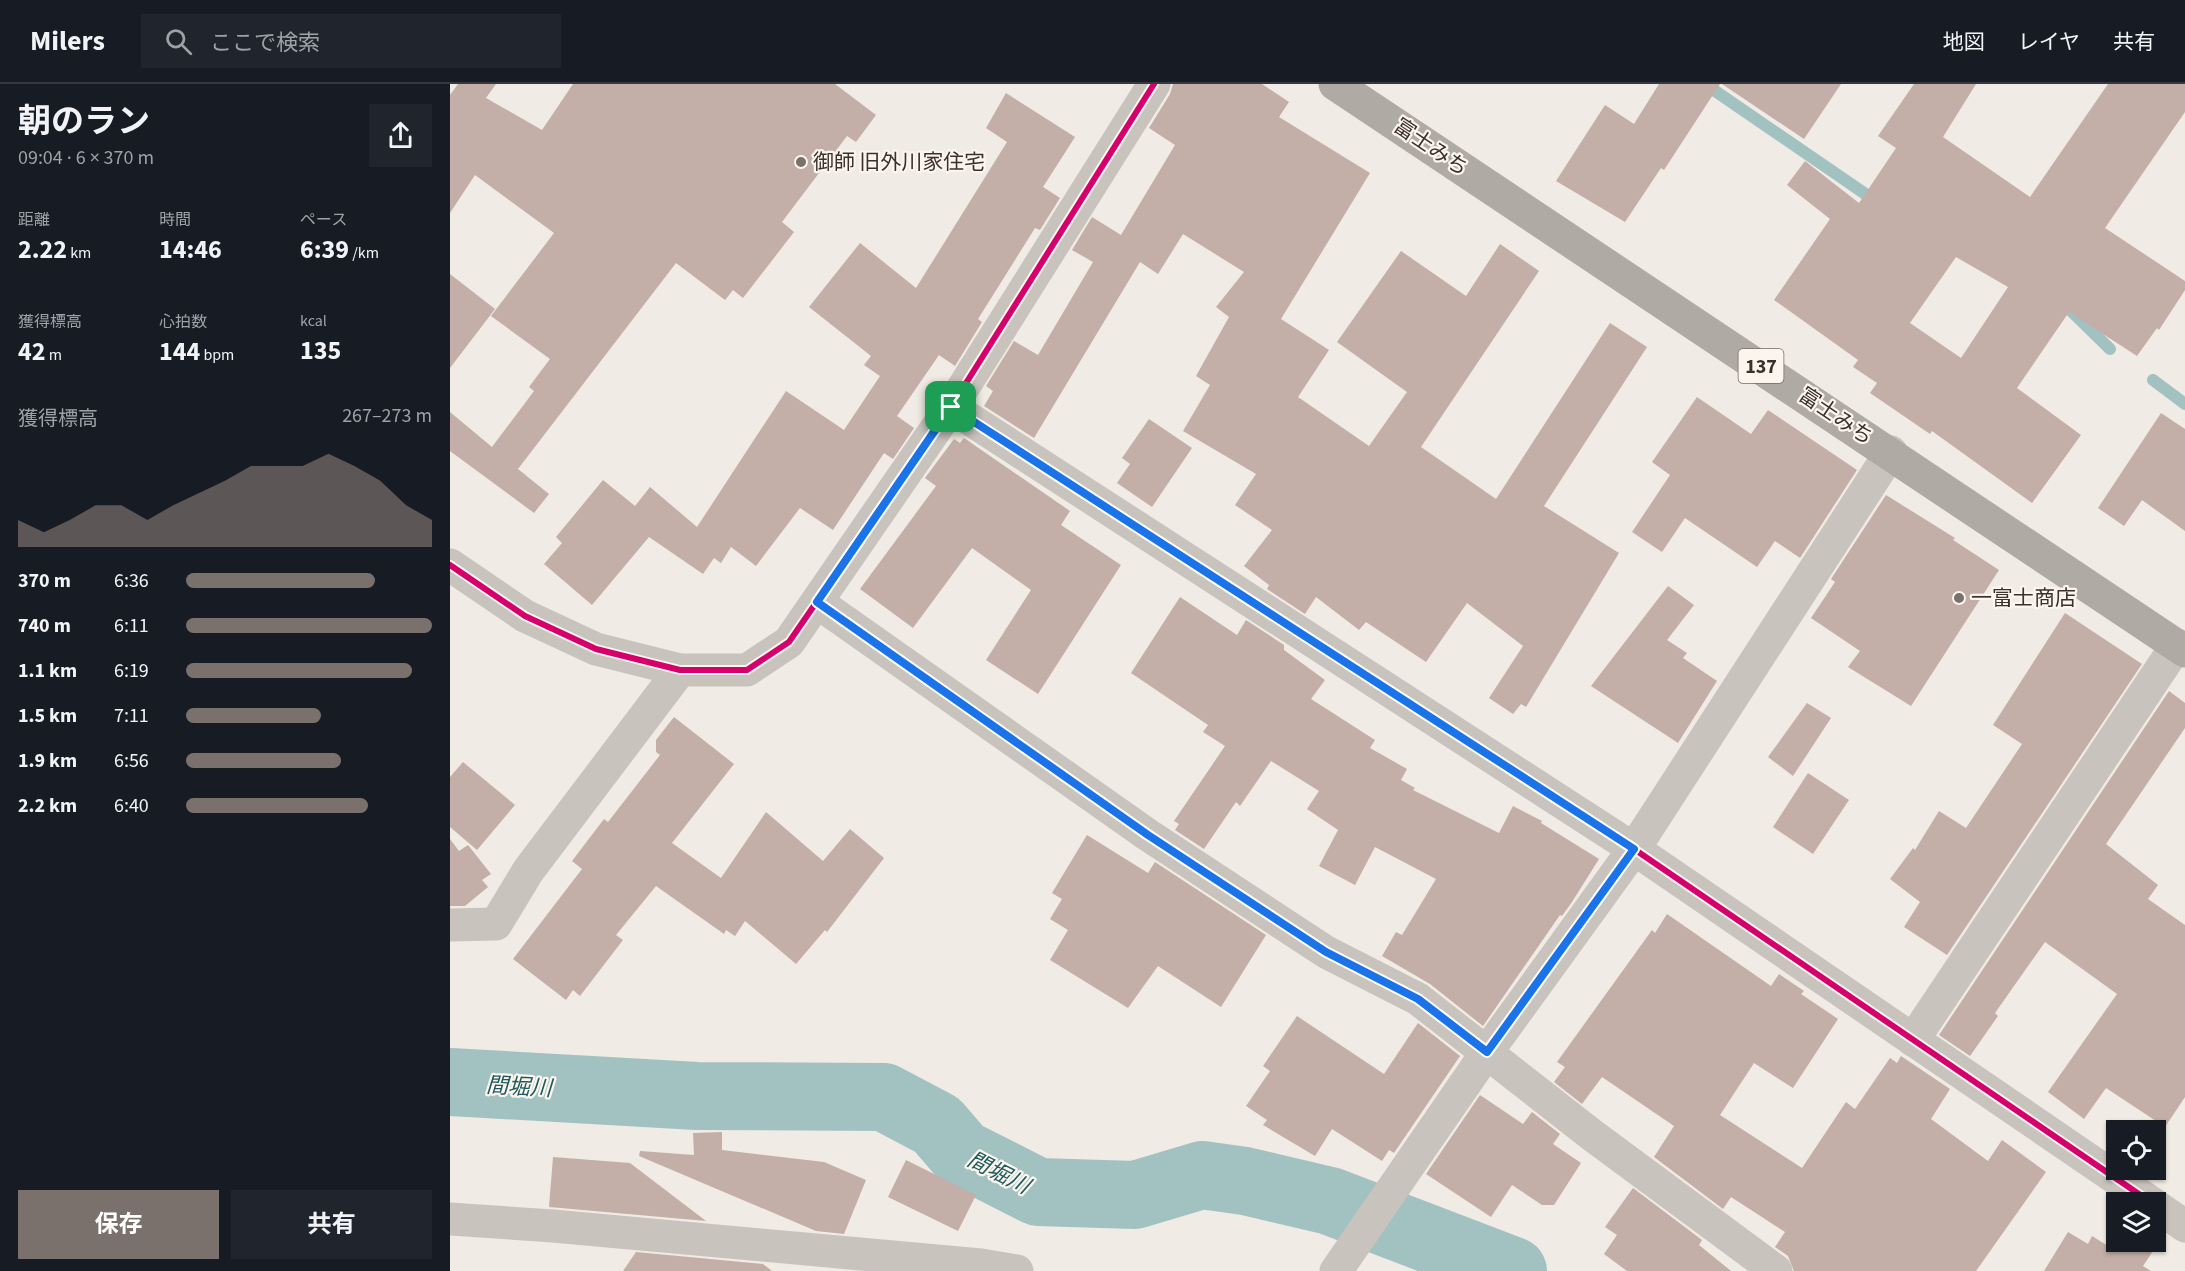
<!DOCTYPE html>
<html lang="ja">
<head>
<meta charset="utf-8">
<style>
	body { margin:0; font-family:"Source Sans 3","Noto Sans JP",sans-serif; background:#20242c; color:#f1f3f6; height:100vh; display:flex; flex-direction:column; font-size:22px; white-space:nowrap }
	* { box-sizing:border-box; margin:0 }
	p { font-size:20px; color:#9ea1a6 }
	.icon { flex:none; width:33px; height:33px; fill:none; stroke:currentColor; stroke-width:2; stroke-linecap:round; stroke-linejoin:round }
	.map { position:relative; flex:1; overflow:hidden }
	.side { display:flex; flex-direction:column; background:#171b24; width:450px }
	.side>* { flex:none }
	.buttons { position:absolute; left:1656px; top:1036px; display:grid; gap:12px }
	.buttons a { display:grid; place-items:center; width:60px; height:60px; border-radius:0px; background:#171b24; box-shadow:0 2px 4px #0004; font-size:30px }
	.pin { position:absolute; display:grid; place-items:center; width:51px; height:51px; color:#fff; margin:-26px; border-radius:12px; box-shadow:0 3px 9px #0006 }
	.round { display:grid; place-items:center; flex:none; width:63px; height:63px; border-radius:0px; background:#20242c }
	.overview { display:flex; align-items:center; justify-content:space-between; height:102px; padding:0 18px }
	h1 { font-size:33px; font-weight:700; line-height:45px }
	.figures { display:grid; grid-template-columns:repeat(3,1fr); gap:9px; height:102px; padding:6px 18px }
	.figures div { display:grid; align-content:center }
	.figures b { font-size:26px; font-weight:700 }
	.figures small { font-size:16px; font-weight:400 }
	.figures p { font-size:16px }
	.chart { height:168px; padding:12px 18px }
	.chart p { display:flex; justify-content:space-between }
	.chart svg { width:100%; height:108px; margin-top:6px; fill:#7a716c; opacity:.7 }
	.button { display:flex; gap:12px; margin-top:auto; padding:12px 18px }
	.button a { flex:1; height:69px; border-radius:0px; background:#7a716c; color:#fff; font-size:24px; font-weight:700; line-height:69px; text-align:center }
	.button a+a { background:#20242c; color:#f1f3f6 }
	ul { padding:0 18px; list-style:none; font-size:20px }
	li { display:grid; grid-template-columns:96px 72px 1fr; align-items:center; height:45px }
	li i { height:15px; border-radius:8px; background:#7a716c }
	header { display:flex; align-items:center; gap:36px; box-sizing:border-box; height:84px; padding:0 30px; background:#171b24; border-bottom:2px solid #363941 }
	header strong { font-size:28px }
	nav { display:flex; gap:33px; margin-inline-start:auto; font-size:21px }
	.search { width:420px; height:54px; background:#20242c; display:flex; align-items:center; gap:15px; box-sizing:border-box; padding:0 21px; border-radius:0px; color:#9ea1a6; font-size:22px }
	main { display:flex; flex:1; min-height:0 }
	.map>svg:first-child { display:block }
</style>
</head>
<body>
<header>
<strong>Milers</strong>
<div class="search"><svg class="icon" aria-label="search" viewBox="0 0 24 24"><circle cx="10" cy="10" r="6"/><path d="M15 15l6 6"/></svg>ここで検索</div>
<nav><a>地図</a><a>レイヤ</a><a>共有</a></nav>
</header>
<main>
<section class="side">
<div class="overview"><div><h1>朝のラン</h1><p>09:04 · 6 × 370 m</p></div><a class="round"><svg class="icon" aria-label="share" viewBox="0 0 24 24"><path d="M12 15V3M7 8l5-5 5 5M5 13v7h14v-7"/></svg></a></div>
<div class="figures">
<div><p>距離</p><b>2.22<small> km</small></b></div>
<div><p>時間</p><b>14:46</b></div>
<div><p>ペース</p><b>6:39<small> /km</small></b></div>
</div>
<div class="figures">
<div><p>獲得標高</p><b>42<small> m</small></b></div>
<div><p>心拍数</p><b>144<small> bpm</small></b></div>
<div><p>kcal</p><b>135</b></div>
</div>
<div class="chart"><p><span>獲得標高</span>267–273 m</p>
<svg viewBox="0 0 160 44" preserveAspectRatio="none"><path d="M0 44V33L10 38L20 33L30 27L40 27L50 33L60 27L70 22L80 17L90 11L100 11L110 11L120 6L130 11L140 17L150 27L160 33V44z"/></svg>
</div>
<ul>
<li><b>370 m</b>6:36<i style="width:77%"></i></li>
<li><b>740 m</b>6:11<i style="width:100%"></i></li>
<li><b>1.1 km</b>6:19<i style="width:92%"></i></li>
<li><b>1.5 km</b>7:11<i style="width:55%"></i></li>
<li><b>1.9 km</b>6:56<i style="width:63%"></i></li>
<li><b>2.2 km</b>6:40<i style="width:74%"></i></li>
</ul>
<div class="button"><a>保存</a><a>共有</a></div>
</section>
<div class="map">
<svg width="1735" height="1187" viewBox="0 0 1735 1187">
	<rect width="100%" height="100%" fill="#f0ebe5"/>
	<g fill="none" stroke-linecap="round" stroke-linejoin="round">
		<g stroke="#a1c2c1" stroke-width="12">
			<polyline points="1255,0 1427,118"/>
			<polyline points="1614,220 1660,265"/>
			<polyline points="1703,296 1735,320"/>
		</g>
		<polyline stroke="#a1c2c1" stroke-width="68" points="0,998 247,1012 434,1013 487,1041 511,1069 588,1108 685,1111 752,1091 795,1097 880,1117 1063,1187"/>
	</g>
	<g fill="#c3afa7" fill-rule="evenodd">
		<polygon points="8,0 46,0 36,14 92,46 123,0 385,0 426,31 406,58 397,52 332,138 344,148 293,214 283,206 275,216 226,179 68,385 99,410 84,429 0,367 0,328 42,363 84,307 79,303 100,275 41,232 104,149 25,91 0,129 0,11"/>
		<polygon points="723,0 812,0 839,18 829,33 920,89 831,235 879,266 848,313 919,362 957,308 887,258 951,167 1016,212 1050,160 1089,187 971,363 1046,415 1160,239 1197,263 1094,422 1169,469 1076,623 1071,620 1063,630 1039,614 1073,562 1017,519 976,578 916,538 909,546 866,513 855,530 817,505 819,501 794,482 822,446 785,421 806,390 733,347 760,301 746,292 779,233 766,223 794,188 733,150 708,190 690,178 584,354 534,322 543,307 536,302 564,257 588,271 643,178 622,166 642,133 671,151 725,61 699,44 720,10"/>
		<polygon points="1209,0 1270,0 1214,86 1211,84 1175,138 1106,97 1155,21 1184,40"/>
		<polygon points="1272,0 1391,0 1354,55"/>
		<path d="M 1464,0 L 1526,0 L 1493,53 L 1580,113 L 1658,0 L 1735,0 L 1735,28 L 1655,144 L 1735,197 L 1735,206 L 1709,246 L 1707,244 L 1687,272 L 1619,228 L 1567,304 L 1631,351 L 1582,419 L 1482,347 L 1480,350 L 1420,309 L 1427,299 L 1403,283 L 1408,276 L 1324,216 L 1380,135 L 1337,101 L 1355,77 L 1409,119 L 1446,64 L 1428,52 ZM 1506,173 L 1558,203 L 1511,274 L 1460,239 Z"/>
		<polygon points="556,9 625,53 593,103 610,114 590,146 585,144 528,235 532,238 505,282 489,271 447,332 464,344 443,375 434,369 383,446 350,424 306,482 281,463 271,479 264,474 253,490 199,453 142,521 94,480 112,459 106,453 153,396 185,422 200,403 247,443 336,307 394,346 430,292 414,281 421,272 359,223 410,159 466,204 557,58 536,44"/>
		<polygon points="0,190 45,225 0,284"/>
		<polygon points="1247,313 1301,350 1318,326 1407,386 1350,474 1325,457 1307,483 1235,434 1212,468 1182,448 1220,391 1202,378"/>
		<polygon points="1711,329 1735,345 1735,447 1692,416 1674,442 1648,424"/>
		<polygon points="699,335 742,364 702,423 667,399 680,380 672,374"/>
		<polygon points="514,354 620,427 611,441 671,481 588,610 536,576 581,506 522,464 463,544 410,505 486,402 475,394 504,355 510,359"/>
		<polygon points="1436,411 1505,454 1503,456 1549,486 1461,622 1398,583 1410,567 1361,534 1385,498 1381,495"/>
		<polygon points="1218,502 1244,521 1217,556 1237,569 1233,574 1267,597 1228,659 1141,602"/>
		<polygon points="730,513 787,551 796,536 834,561 834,566 875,596 861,615 925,656 920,664 957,685 951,696 965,704 963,706 1049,749 1063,722 1092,737 1091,739 1149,775 1122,818 1112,832 1110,831 1033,942 980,900 932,872 946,848 952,851 986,795 925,763 905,801 869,782 888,746 857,725 869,707 821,677 790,722 786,718 754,765 725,746 729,740 724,737 775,662 753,648 758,641 681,589"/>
		<polygon points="1615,529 1692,580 1497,871 1454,843 1470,818 1440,795 1463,764 1465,766 1489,727 1516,744 1572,660 1543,641"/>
		<polygon points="1719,607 1735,619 1735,644 1656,760 1708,801 1698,815 1735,841 1735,1013 1715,1043 1656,1004 1634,1035 1598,1008 1667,910 1595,858 1545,929 1548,932 1520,972 1489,951"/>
		<polygon points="1357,619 1381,634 1343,692 1318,673"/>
		<polygon points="224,633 284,680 222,759 271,794 316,728 373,777 400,745 434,774 377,848 375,846 346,880 295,837 285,852 276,846 274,850 206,802 166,851 173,856 130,912 123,906 116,916 63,875 132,785 122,777 154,735 158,738 210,671 206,668 206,656"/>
		<polygon points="13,678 65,721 27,766 0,743 0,693"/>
		<polygon points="1358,689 1399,716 1363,770 1323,743"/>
		<polygon points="637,751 698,789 705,778 816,851 771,923 708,882 678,924 600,876 618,846 600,835 612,815 602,809"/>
		<polygon points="0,755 9,767 18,761 41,790 32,796 38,803 15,822 0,822"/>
		<polygon points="1217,830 1321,902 1329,890 1354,907 1351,910 1388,935 1343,1004 1304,979 1270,1031 1352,1084 1396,1018 1405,1025 1440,974 1447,979 1451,972 1500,1005 1481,1035 1538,1077 1552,1056 1596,1088 1526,1187 1344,1187 1338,1172 1325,1163 1335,1148 1281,1113 1273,1125 1204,1073 1224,1042 1152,993 1132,1020 1104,998 1115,983 1107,978 1202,846 1205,849"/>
		<polygon points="847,932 934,990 968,939 1010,972 944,1069 939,1066 932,1077 882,1045 865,1072 813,1041 817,1036 796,1022 820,987 813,982"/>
		<polygon points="1030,1011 1073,1040 1082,1028 1110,1050 1103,1060 1131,1079 1104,1121 1092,1121 1062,1101 1041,1133 976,1090"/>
		<polygon points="272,1048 272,1066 374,1078 416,1096 394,1150 366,1147 189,1072 190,1067 244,1071 243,1049"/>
		<polygon points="103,1073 180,1079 256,1137 99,1123"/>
		<polygon points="456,1076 526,1111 508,1147 438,1113"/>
		<polygon points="1183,1104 1252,1156 1249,1161 1281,1187 1177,1187 1154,1170 1167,1151 1155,1143"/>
		<polygon points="1618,1148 1638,1160 1642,1152 1658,1162 1661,1158 1709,1158 1693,1182 1701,1187 1594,1187"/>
		<polygon points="186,1168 313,1180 322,1187 173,1187"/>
	</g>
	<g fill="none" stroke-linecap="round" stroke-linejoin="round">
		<g stroke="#c9c3be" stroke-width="33">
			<polyline points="501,323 1184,765 1702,1119"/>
			<polyline points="0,481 75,532 146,565 230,586 297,586 339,558 501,323 704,0"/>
			<polyline points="367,518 698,751 876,868 968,915 1142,1051 1326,1187"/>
			<polyline points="0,841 46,840 78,787 230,586"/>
			<polyline points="1463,956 1727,561"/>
			<polyline points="1706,1122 1735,1142"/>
			<polyline points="0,1135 103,1142 531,1181 567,1187"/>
			<polyline points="886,1187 1037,968 1184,765 1441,368"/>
		</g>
		<polyline stroke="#afaaa4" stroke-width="33" points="885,0 1735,567"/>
		<g stroke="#fbf5ee" stroke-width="10">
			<g id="cycleway">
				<polyline points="501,323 1184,765 1702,1119"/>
				<polyline points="0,481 75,532 146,565 230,586 297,586 339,558 501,323 704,0"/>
			</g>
		</g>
		<use href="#cycleway" stroke="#d6006c" stroke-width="6"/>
	</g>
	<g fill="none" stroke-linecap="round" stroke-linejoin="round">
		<g stroke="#fff" stroke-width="12">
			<polygon id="route" points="501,323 1184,765 1037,968 968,915 876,868 698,751 367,518"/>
		</g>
		<use href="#route" stroke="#1a73e8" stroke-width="8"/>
	</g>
	<g fill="#7a716c" stroke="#fbf5ee" stroke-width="2">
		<circle cx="351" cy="78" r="6"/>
		<circle cx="1509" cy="514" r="6"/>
	</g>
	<g text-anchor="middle" stroke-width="4.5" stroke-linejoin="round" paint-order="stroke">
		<rect fill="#fbf5ee" stroke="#756b66" stroke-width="1.5" x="1288.5" y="265" width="45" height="34" rx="4.5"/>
		<g font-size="20" font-weight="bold" fill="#3b302b">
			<text x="1311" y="289">137</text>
		</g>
		<g font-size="21" fill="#3b302b" stroke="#fbf5ee">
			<text transform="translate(981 63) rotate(34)" y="7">富士みち</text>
			<text transform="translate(1386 332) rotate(34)" y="7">富士みち</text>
		</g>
		<g font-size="21" fill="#3b302b" stroke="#fbf5ee" text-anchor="start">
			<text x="363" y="85">御師 旧外川家住宅</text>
			<text x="1521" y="521">一富士商店</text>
		</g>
		<g font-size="22" font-style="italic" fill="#1f5a5e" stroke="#fbf5ee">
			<text transform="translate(69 1002) rotate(3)" y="8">間堀川</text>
			<text transform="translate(549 1088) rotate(27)" y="8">間堀川</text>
		</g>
	</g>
</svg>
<div class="buttons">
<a><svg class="icon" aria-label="locate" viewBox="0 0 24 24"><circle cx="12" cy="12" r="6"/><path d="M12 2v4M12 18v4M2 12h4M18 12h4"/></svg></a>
<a><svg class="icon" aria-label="layers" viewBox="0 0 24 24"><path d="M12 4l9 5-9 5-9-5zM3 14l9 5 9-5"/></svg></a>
</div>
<div class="pin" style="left:501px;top:323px;background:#1e9e55"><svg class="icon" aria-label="arrive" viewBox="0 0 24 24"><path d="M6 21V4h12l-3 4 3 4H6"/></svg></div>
</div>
</main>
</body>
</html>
